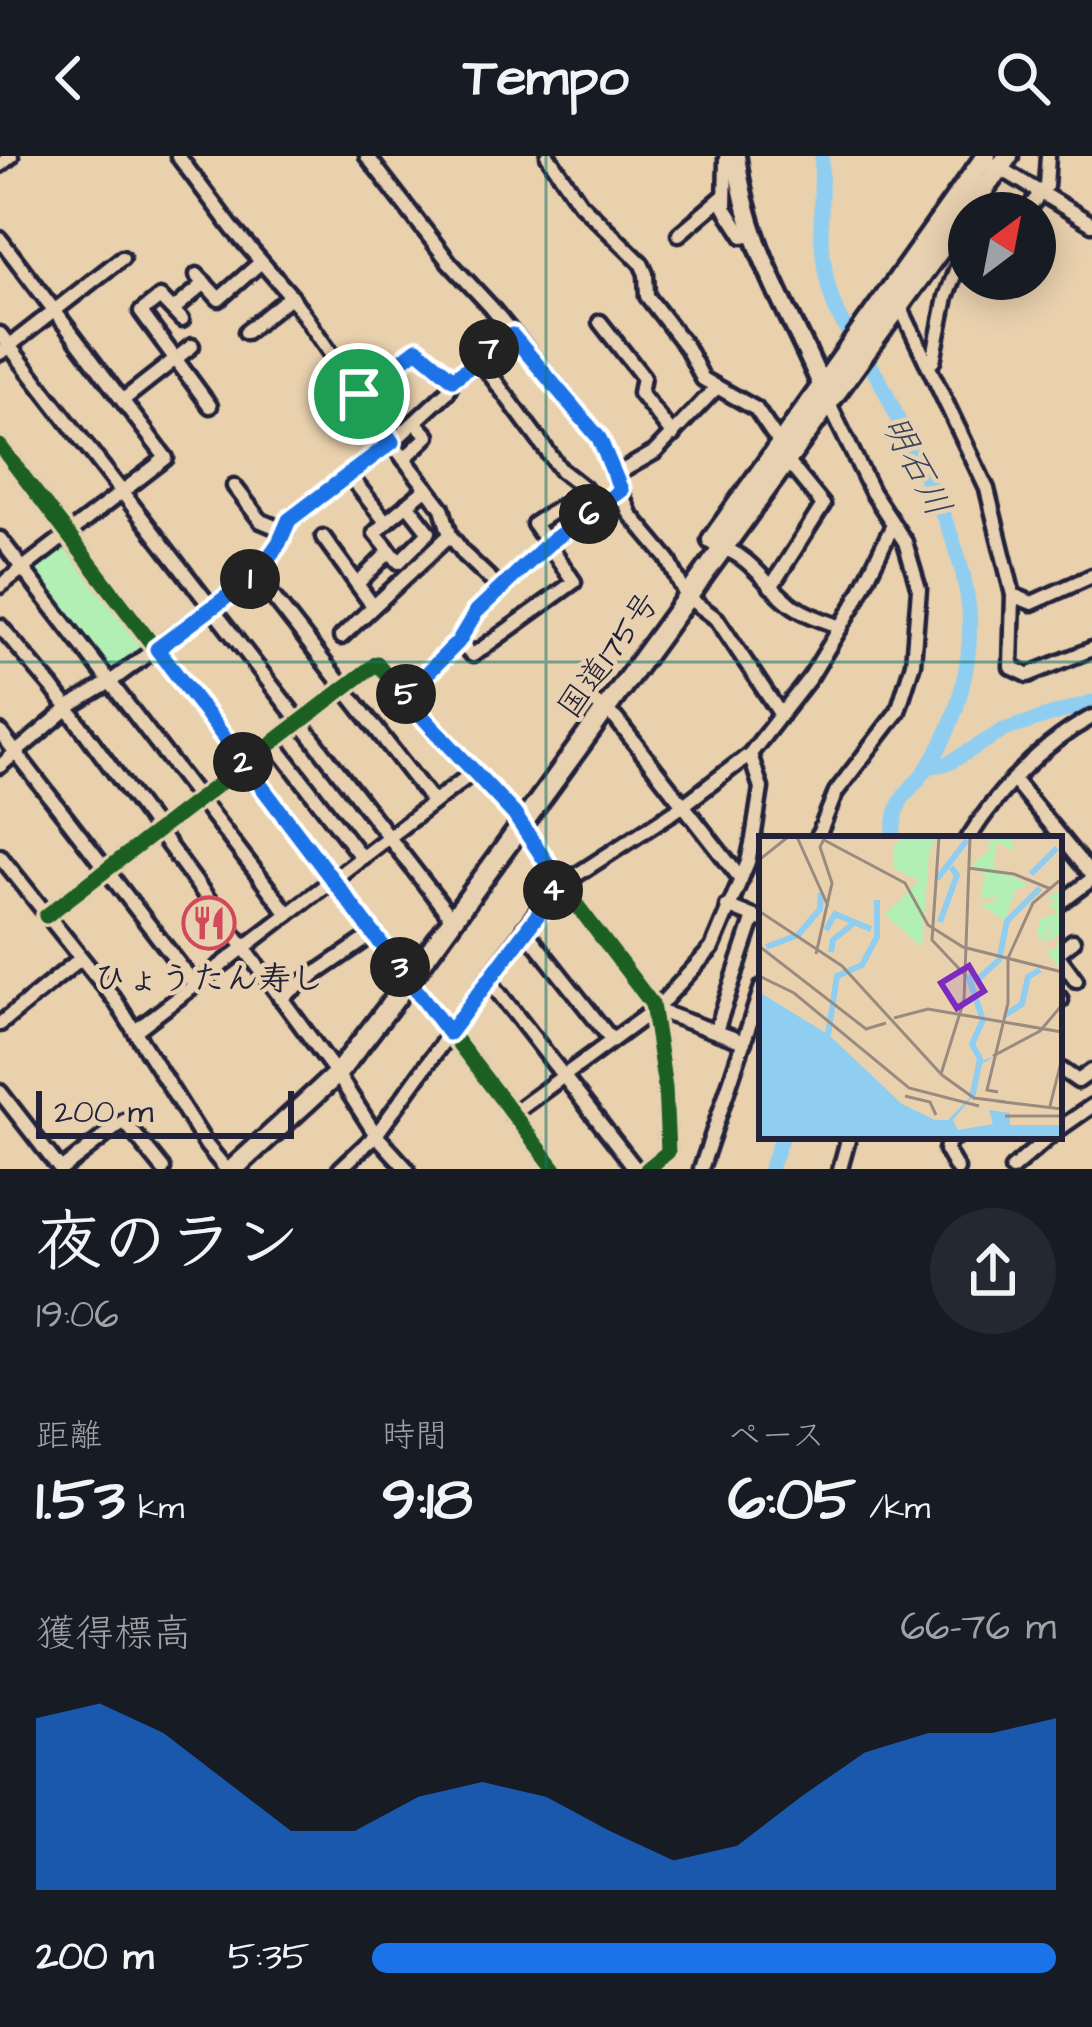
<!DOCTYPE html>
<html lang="ja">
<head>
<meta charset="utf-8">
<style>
	body { margin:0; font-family:"Architects Daughter","Klee One",sans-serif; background:#242831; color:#f1f3f6; height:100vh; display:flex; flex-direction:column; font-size:45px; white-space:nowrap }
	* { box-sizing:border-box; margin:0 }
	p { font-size:39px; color:#9ea1a6 }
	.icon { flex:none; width:66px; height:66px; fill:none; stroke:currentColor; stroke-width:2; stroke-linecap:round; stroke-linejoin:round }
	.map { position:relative; height:1013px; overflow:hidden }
	.drawer { display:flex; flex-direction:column; background:#171b24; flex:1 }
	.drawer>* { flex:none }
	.needle { width:78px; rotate:32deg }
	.tools { position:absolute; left:948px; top:36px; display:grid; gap:24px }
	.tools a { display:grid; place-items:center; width:108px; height:108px; border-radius:50%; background:#171b24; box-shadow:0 6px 30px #0003; font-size:60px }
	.scale { position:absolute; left:36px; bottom:30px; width:258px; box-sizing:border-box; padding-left:12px; border:6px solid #22223b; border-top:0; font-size:33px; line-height:42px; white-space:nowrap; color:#22223b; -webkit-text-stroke:9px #e8d1b1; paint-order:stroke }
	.pin { position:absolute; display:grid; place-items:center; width:102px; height:102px; color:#fff; margin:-51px; border:6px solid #fff; border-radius:50%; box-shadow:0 3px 12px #0007 }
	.km { position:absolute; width:60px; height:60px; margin:-30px; border-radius:50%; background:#222; color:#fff; font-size:33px; line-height:60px; text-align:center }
	.round { display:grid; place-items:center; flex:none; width:126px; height:126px; border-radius:63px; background:#242831 }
	.head { display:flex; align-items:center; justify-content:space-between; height:204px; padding:0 36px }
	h1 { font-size:66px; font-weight:700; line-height:90px }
	.stats { display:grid; grid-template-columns:repeat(3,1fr); gap:18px; height:204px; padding:12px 36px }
	.stats div { display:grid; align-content:center }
	.stats b { font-size:60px; font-weight:700 }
	.stats small { font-size:33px; font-weight:400 }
	.stats p { font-size:33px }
	.chart { height:336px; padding:24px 36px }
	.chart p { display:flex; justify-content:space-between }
	.chart svg { width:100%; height:216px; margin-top:12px; fill:#1a73e8; opacity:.7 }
	ul { padding:0 36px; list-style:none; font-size:39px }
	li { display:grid; grid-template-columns:192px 144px 1fr; align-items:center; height:90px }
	li i { height:30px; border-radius:15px; background:#1a73e8 }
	header { display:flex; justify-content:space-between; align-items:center; height:156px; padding:0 36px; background:#171b24; font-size:54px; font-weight:700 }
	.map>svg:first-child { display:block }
</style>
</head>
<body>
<header><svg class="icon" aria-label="back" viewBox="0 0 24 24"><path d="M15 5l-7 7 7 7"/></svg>Tempo<svg class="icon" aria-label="search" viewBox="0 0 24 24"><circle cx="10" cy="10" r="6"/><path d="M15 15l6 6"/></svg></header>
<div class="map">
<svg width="1092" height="1013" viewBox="0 0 1092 1013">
	<rect width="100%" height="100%" fill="#e9d1ae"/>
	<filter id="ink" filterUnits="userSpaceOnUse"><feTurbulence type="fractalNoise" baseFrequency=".00833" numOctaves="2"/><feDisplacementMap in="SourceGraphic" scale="24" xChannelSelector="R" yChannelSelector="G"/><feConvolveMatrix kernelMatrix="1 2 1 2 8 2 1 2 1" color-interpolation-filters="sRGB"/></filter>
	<g filter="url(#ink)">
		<polygon fill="#b1efb5" stroke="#6a8878" stroke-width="3" points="63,388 145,490 144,495 111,518 34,417 34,412"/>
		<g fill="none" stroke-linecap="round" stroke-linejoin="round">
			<g stroke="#8fcef0" stroke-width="15">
				<path d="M 822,0 C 821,47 817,100 833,146 C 842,172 861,194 875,217 C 887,235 894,255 903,275 C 931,335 963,387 969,455 C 973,504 958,563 932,605 C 909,642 896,631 893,683"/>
				<polyline points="928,611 949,607 1004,574 1092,546"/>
				<polyline points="770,1013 782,980"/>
			</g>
			<g stroke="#22223b" stroke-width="21">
				<g id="minor">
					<polyline points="178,0 232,72 291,140 392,287 447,236 453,223 512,179"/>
					<polyline points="367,0 449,106 490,150 599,282 630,358 668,403 686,440 717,463 781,559"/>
					<polyline points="548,0 580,47 641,107 646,118 647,140 687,192 703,223 756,253 775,281"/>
					<polyline points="736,2 726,2 725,52 743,80 752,78"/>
					<polyline points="0,9 11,0"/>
					<polyline points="995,9 1092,68"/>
					<polyline points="1025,57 1046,30 1048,0"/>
					<polyline points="679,78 725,39"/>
					<polyline points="0,83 166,302 0,430"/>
					<polyline points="197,119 219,143 261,106"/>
					<polyline points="897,144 987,333 1013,439 1011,511 1028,519 1092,493"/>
					<polyline points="173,154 205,127"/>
					<polyline points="182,164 160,141 141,156 210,250"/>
					<polyline points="600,166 643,221 640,237 673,279"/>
					<polyline points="246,176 291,140"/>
					<polyline points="0,178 452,763"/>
					<polyline points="0,197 122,102"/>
					<polyline points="478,202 561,314 584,332 598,351"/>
					<polyline points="928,208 933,205 946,141 956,114 969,96"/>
					<polyline points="359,238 417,193 453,223"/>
					<polyline points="123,244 192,190"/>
					<polyline points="0,290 555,1013"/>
					<polyline points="404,303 428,280 415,266"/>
					<polyline points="617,318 655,296 715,233"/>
					<polyline points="349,319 386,366 427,332"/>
					<polyline points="234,330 261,365 285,375"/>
					<polyline points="386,366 375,377 399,406 429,376 407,348"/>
					<polyline points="323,381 373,450"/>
					<polyline points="0,383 288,758"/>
					<path d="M 722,392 C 751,401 764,427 788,446 C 803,458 823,464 841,471"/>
					<polyline points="256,419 279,387 289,364 392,287 442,352 450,379 465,399 501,433"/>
					<polyline points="357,428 390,395"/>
					<polyline points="771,431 823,349 792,311"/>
					<polyline points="1013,439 1032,447 1092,420"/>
					<polyline points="0,470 52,531 337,918 376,979 407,1013"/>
					<polyline points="341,481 450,379"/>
					<polyline points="458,486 473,499 574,426 534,368 560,351 579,366"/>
					<polyline points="404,541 458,486 476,456 548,388 621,334"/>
					<polyline points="596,547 616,563 741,723"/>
					<polyline points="0,576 195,829"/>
					<polyline points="273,586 361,701"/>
					<polyline points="0,610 72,549 110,526 256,419 433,646"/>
					<polyline points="1013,623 1092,720"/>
					<polyline points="817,683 836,636 898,555 913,507 919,433 905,386 872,336 828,246"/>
					<path d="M 968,683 C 1000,632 1039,590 1092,561"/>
					<polyline points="0,700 115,844 207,990 226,1013"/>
					<polyline points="1059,748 1092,723"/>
					<polyline points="727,750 762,764"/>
					<polyline points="46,760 377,507 424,565 476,614 514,658 561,728 652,848 665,931 668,996 647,1013"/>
					<polyline points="524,773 611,883"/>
					<polyline points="1059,796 1073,785"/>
					<polyline points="1059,801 1076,824"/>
					<polyline points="488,823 636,1013"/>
					<polyline points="1059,841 1061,844"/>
					<polyline points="280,842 375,777"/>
					<polyline points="653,853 744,886"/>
					<polyline points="0,868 80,803"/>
					<polyline points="135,875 476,614"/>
					<polyline points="716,875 754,761"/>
					<polyline points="1059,912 1078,925 1092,915"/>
					<polyline points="0,936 60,1013"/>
					<polyline points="512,958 659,850 712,792 748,706 753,683 761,632 750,598 811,520 854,449 892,371"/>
					<polyline points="1059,973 1092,950"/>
					<polyline points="956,980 948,987 946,994 957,1013"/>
					<polyline points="62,1013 124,965 163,1013"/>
					<polyline points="340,1013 376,979 552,735 681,651 750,598"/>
					<polyline points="701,1013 762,831"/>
					<polyline points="840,1013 849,980"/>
					<polyline points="1012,1013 1050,980"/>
				</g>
			</g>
			<g stroke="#22223b" stroke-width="26">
				<path id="major" d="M 736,0 C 748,97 790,152 825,238"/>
			</g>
			<g stroke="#22223b" stroke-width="27">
				<g id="highway">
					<polyline points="712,384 986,0"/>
					<polyline points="233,1013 337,918 395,843 1008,0"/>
				</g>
			</g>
			<use href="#minor" stroke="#e8d1b1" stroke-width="12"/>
			<use href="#major" stroke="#e8d1b1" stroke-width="16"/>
			<use href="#highway" stroke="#e8d1b1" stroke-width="18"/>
			<g stroke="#e8d1b1" stroke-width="22">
				<g id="cycleway">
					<polyline points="0,290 555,1013"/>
					<polyline points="46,760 377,507 424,565 476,614 514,658 561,728 652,848 665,931 668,996 647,1013"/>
				</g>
			</g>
			<use href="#cycleway" stroke="#1b5e20" stroke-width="15"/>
		</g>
	</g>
	<g fill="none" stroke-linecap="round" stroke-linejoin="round" filter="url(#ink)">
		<g stroke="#fff" stroke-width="24">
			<polygon id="route" points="512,179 599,282 621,334 548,388 476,456 458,486 404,541 514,658 561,728 449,877 157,493 256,419 279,387 289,364 392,286 359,238 417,193 453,223"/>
		</g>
		<use href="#route" stroke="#1a73e8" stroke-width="15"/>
	</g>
	<path fill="none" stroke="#0f766e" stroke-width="3" stroke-opacity="0.55" d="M 546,0 L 546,1013M 0,506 L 1092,506"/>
	<defs>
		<g id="restaurant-ring" transform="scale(2.7)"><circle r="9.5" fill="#e8d1b1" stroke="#d1495b" stroke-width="1.5"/><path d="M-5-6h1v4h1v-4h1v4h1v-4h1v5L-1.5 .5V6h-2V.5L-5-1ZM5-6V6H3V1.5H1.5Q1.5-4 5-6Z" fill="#d1495b"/></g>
	</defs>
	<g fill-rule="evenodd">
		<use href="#restaurant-ring" x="209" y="767"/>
	</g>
	<g text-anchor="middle" stroke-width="9" stroke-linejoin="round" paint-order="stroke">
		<g font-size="33" fill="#22223b" stroke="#e8d1b1">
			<text transform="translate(607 498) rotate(-54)" y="12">国道175号</text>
		</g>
		<g font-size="33" font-weight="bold" fill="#22223b" stroke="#e8d1b1">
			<text x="209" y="833">ひょうたん寿し</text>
		</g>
		<g font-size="36" font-style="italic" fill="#38445f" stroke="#e8d1b1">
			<text transform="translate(918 309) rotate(63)" y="13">明石川</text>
		</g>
	</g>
	<g transform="translate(759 680)">
		<rect width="303" height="303" fill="#e9d1ae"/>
		<path d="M 145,1 L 178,1 L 170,16 L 163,111 L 126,79 L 160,44 L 135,33 L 135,10 ZM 253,1 L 254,15 L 238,6 L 234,31 L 268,48 L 256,55 L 246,85 L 219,67 L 229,67 L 243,61 L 221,62 L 226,40 L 213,29 L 232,12 L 227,6 ZM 303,55 L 299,68 L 303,71 L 303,134 L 287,115 L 298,112 L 301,99 L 284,107 L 298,80 L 282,105 L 278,98 L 281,83 L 300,76 L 286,67 L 297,68 L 289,60 Z" fill="#b1efb5"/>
		<path d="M 0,156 L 70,199 L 143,268 L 176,284 L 189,284 L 215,257 L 216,235 L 221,222 L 213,209 L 221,217 L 222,225 L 237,220 L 219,230 L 216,258 L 194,284 L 199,294 L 234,288 L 230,274 L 251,277 L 251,289 L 303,289 L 303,302 L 0,302 Z" fill="#8fcef0"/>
		<path fill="none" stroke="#8fcef0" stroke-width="6" d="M 272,38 L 298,12M 178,43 L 208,4M 181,86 L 198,39 L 192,31M 67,94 L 76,78 L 112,93M 7,111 L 39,99 L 61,73 L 62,57M 72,116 L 74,104 L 95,87M 209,139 L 224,184 L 213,208 L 221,223 L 213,262M 216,146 L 240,124 L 248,85 L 281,52M 246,179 L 263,168 L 269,141 L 281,134M 69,199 L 78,140 L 103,129 L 118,101 L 118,64"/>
		<path fill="none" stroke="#998b80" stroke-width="3" d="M 38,1 L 69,70M 180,1 L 173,104 L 207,140M 65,4 L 146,47 L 169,89 L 204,111 L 303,136M 0,24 L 29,1M 209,32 L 255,38M 255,38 L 292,53M 0,75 L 83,130 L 183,239 L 215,262 L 247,266M 0,110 L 107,193 L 127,187M 57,118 L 73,47 L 61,11 L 66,1M 0,140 L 35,157 L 150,252 L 220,270M 135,182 L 169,173 L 303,196M 234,220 L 281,195 L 303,169M 182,238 L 205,164 L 211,1M 239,256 L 228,254 L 249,167 L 249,122 L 274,67 L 300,45M 146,260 L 171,266 L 177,279M 237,265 L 303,273M 291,270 L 303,222M 246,280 L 303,280"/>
		<path fill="#7b2cbf" fill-opacity="0.15" stroke="#7b2cbf" stroke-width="6" d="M 210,130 L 225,155 L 198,172 L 182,147 Z"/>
		<rect width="303" height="303" fill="none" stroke="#22223b" stroke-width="6"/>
	</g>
</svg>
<div class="tools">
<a><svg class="needle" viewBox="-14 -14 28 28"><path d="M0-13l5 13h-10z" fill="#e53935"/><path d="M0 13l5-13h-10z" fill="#9ea1a6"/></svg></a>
</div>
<div class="scale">200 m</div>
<div class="pin" style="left:359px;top:238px;background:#1e9e55"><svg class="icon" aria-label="arrive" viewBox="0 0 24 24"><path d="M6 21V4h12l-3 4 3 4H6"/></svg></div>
<b class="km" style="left:250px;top:423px">1</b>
<b class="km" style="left:243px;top:606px">2</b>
<b class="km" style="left:400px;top:811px">3</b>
<b class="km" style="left:553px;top:734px">4</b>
<b class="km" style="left:406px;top:538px">5</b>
<b class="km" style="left:589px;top:358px">6</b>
<b class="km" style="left:489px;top:193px">7</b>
</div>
<section class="drawer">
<div class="head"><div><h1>夜のラン</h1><p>19:06</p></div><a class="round"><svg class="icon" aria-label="share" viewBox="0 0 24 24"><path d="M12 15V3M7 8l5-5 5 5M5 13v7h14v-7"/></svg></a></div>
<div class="stats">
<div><p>距離</p><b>1.53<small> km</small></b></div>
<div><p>時間</p><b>9:18</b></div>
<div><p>ペース</p><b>6:05<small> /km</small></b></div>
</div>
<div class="chart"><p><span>獲得標高</span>66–76 m</p>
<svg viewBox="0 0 160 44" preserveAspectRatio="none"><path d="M0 44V9L10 6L20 12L30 22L40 32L50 32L60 25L70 22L80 25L90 32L100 38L110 35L120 25L130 16L140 12L150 12L160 9V44z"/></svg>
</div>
<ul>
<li><b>200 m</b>5:35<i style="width:100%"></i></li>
</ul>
</section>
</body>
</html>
